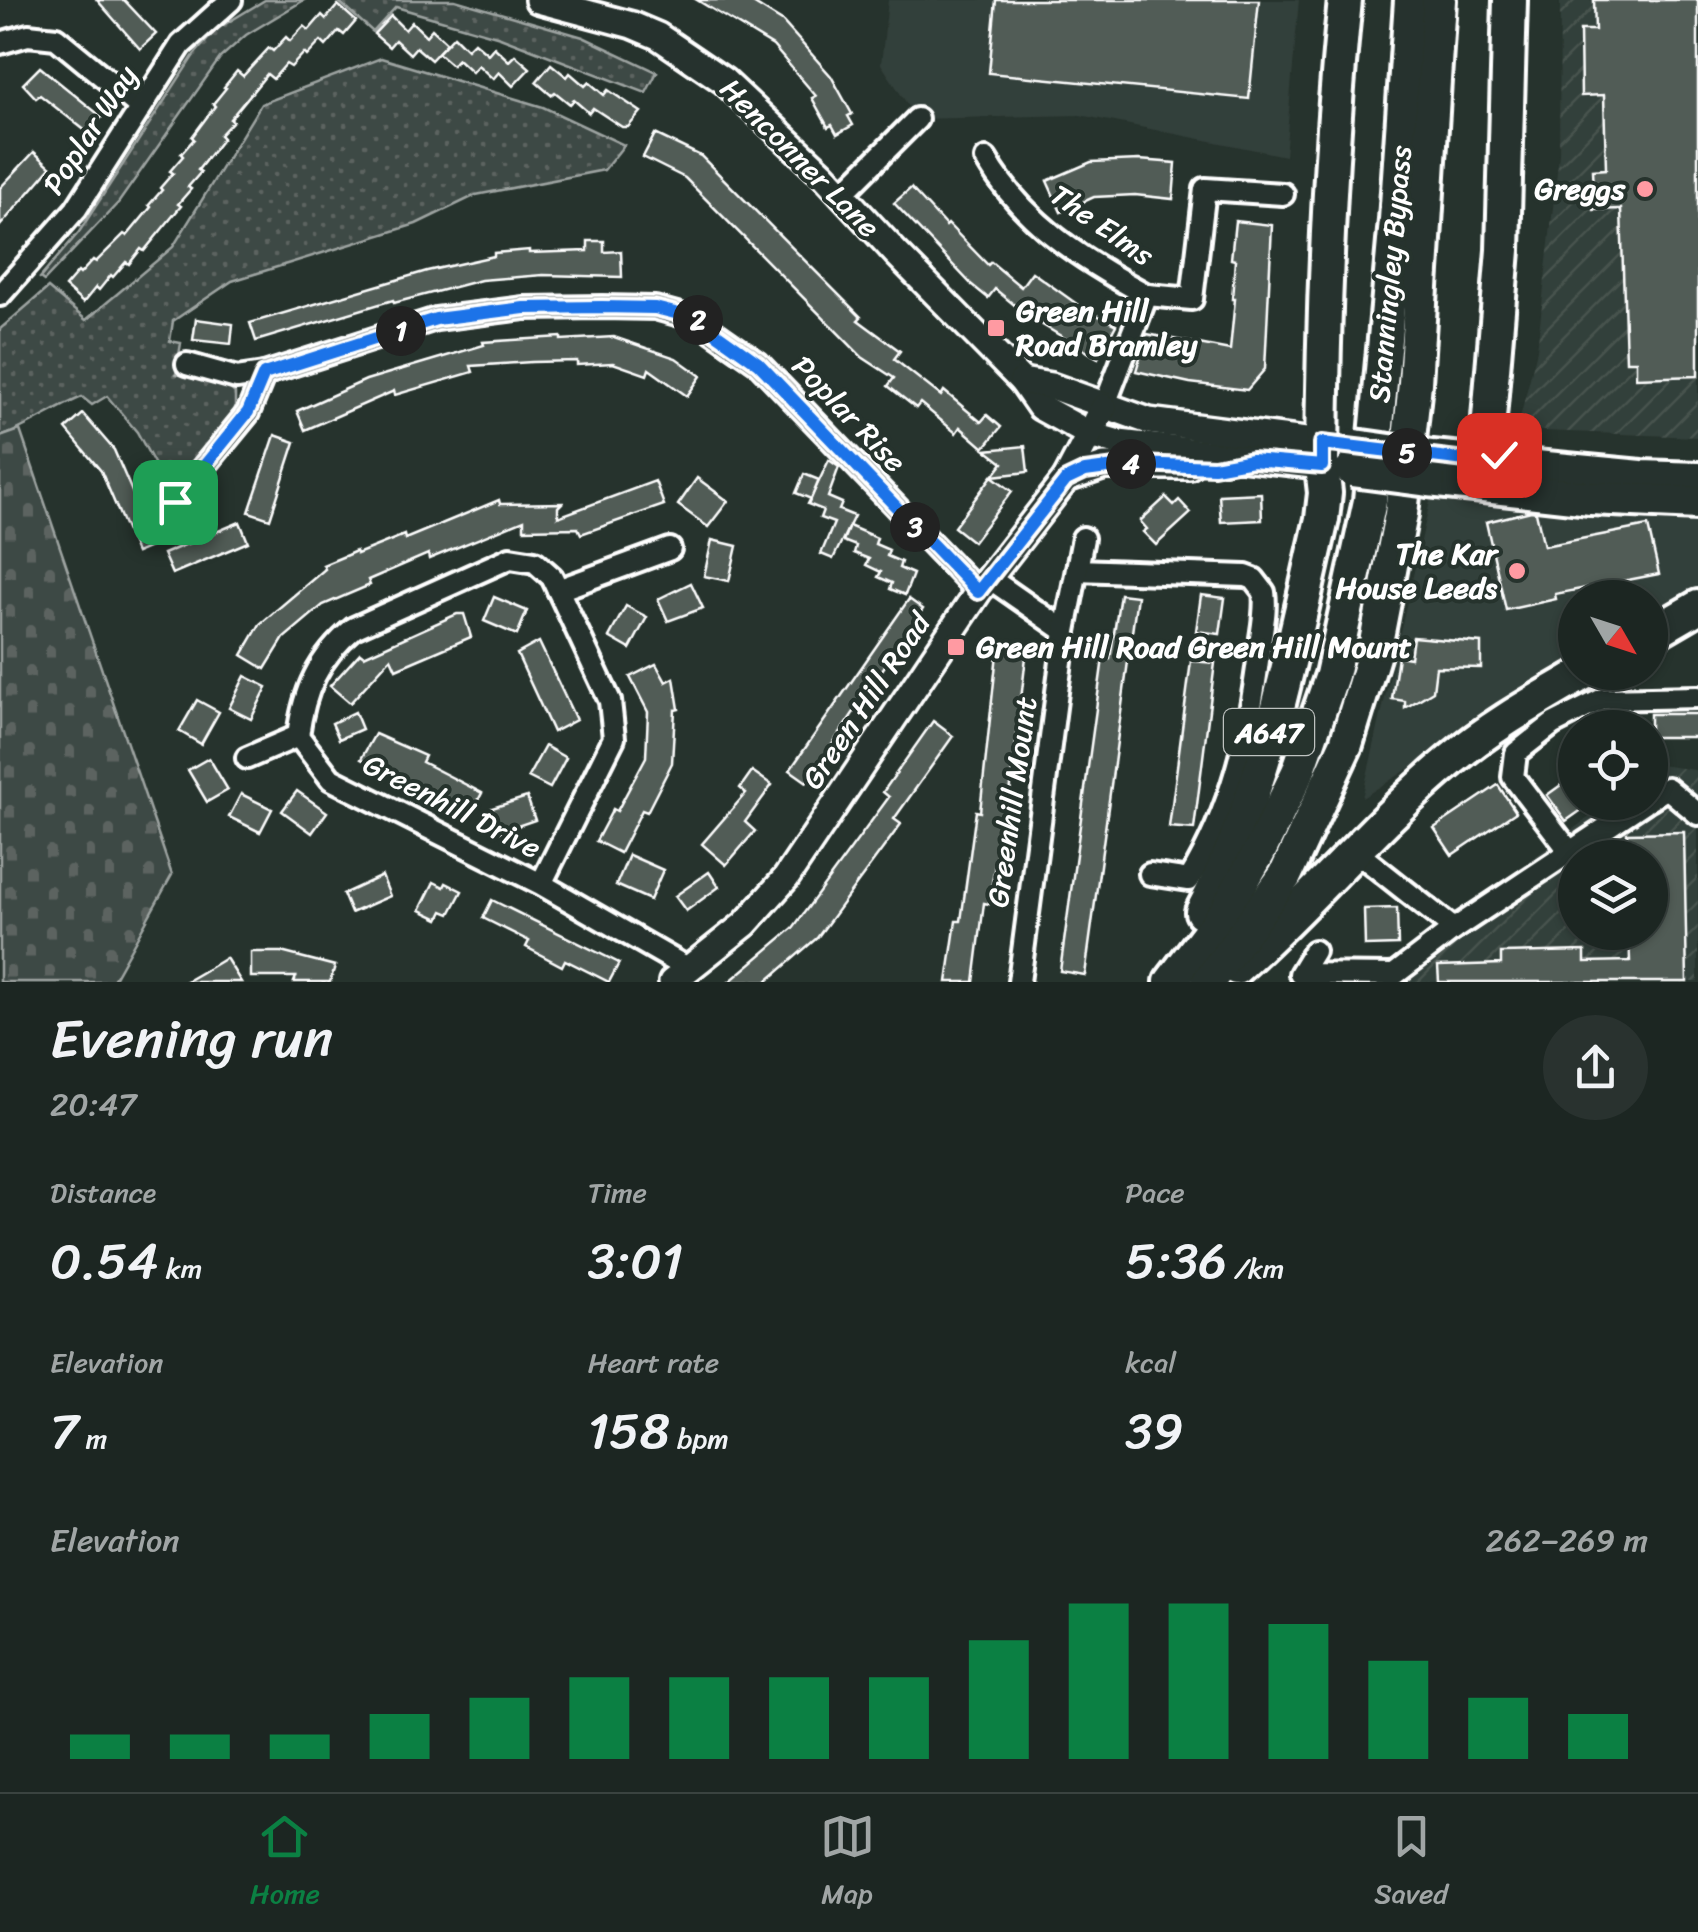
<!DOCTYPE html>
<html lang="en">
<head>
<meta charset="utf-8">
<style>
	body { margin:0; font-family:Sriracha,sans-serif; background:#29322f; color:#f1f3f6; height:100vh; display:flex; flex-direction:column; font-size:38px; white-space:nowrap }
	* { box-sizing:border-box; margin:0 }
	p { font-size:32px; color:#a0a5a5 }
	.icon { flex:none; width:55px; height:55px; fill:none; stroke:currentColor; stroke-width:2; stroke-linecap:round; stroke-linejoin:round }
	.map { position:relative; height:982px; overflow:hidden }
	.sheet { display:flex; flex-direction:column; background:#1c2622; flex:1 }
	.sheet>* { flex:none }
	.needle { width:65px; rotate:129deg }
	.fabs { position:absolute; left:1558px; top:580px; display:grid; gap:20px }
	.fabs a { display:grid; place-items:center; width:110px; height:110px; border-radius:50%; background:#1c2622; box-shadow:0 2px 8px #0004,0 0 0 2px #3a4340; font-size:50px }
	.pin { position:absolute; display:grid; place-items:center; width:85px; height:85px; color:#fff; margin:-42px; border-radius:20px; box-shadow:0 5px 15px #0006 }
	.km { position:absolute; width:50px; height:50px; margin:-25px; border-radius:50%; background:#222; color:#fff; font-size:28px; line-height:50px; text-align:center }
	.round { display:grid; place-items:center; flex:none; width:105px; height:105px; border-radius:52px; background:#29322f }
	.summary { display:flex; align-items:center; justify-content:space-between; height:170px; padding:0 50px }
	h1 { font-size:55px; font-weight:600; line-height:75px }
	.stats { display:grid; grid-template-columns:repeat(3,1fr); gap:15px; height:170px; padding:10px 50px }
	.stats div { display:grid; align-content:center }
	.stats b { font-size:50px; font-weight:600 }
	.stats small { font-size:28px; font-weight:400 }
	.stats p { font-size:28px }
	.chart { height:280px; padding:20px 50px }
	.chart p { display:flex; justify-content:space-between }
	.chart svg { width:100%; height:180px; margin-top:10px; stroke:#0b8043; stroke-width:6 }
	.tab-bar { display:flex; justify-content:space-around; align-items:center; height:140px; border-top:2px solid #3a4340; background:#1c2622; font-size:28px; color:#a0a5a5 }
	.tab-bar a { display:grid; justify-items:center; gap:5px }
	.tab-bar .active { color:#0b8043 }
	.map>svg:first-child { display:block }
</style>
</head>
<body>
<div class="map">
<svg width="1698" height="982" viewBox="0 0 1698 982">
	<defs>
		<pattern id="industrial-furrows" width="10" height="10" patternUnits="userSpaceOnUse" patternTransform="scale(2.5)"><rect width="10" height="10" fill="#333f3a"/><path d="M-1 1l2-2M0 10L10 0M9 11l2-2" fill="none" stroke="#47524e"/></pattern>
		<pattern id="green-dots" width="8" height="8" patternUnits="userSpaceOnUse" patternTransform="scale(2.5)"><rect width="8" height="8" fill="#3e4944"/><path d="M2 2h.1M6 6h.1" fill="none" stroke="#5b6460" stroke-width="1.8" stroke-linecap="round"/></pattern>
		<pattern id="cemetery-stones" width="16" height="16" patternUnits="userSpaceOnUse" patternTransform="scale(2.5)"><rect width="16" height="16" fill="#3e4944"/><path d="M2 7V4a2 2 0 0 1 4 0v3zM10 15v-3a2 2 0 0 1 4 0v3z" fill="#5b6460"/></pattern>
	</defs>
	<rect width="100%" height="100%" fill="#26332d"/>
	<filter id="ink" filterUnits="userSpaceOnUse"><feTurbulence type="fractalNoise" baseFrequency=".01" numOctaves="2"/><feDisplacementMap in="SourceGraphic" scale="20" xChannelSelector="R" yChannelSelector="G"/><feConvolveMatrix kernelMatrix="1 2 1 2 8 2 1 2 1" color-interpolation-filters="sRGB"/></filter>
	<g filter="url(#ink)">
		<g fill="#333f3a">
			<polygon points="888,0 1299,0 1285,156 1080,115 917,119 881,64"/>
			<polygon points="1431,497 1698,510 1698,592 1650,620 1650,598 1575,598 1575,665 1362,798"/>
		</g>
		<g fill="url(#industrial-furrows)" fill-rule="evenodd">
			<polygon points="1560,0 1698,0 1698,437 1517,430 1537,350 1559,154"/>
			<path d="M 1660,765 L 1695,770 L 1698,774 L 1698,982 L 1400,982 L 1400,955 L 1609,803 L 1650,802 L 1650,772 ZM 1575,858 L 1650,858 L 1650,932 L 1575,932 Z"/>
		</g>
		<g fill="url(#green-dots)" stroke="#9ea4a2" stroke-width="2.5">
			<polygon points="265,0 304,0 246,35 220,58 119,202 44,281 40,278 79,232 194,55 217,29"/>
			<polygon points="337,0 455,0 583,37 657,72 646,93 500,37 396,7 373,32"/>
			<path d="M 381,58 L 543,107 L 624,145 L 604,170 L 476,195 L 416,224 L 232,281 L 173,321 L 170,341 L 181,343 L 176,374 L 224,384 L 235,393 L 235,415 L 175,483 L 161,476 L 137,432 L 107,396 L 92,405 L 82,397 C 53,409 29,427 0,437 L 0,329 L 48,288 L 86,320 L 173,247 L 261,104 Z"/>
		</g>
		<polygon fill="url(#cemetery-stones)" stroke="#9ea4a2" stroke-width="2.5" points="20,430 172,875 112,982 0,982 0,437"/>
		<g fill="#515c57" stroke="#fff" stroke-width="2.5">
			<polygon points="97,0 124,0 156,34 140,49"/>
			<polygon points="697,0 748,0 782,21 831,76 852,114 848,116 853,125 837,134 832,125 828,127 812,98 816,96 773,46"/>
			<polygon points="996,0 1259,0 1249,99 989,73"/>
			<polygon points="1594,0 1698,0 1698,376 1636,378 1636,361 1626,361 1621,209 1594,210 1592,170 1606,169 1604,95 1581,96 1580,30 1595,30"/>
			<polygon points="338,5 356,21 344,35 339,31 326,46 321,41 307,56 304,53 291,67 286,64 273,79 267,74 230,119 233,121 220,135 223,138 198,170 201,172 188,187 191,189 178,204 181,206 144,251 141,249 129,264 126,262 113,277 111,275 99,290 96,287 83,303 65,287 78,272 80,274 93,260 96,262 124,234 127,236 151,207 149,205 162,190 160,188 173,173 170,171 183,156 181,154 194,139 192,137 215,106 213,104 226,88 224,87 237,71 243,76 269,48 273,51 286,37 290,41 304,26 309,30 322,15 326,19"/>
			<polygon points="391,16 405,30 412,22 426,36 432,29 447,43 431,60 416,47 410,54 395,40 389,47 374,34"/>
			<polygon points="454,36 467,49 474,42 488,54 494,47 509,61 515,55 530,68 513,86 499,72 493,79 478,65 472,72 458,59 452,65 438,53"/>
			<polygon points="551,64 567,77 570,73 585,86 589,82 604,95 608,90 641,112 628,127 622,127 593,108 589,113 574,100 570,104 555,92 551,95 536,82"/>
			<polygon points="40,67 102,117 87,132 40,95 36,98 23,84"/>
			<polygon points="655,134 701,156 861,317 858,320 900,351 894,359 941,396 944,391 981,422 987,415 1001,427 984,448 960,427 956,433 920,403 916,408 888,386 894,378 862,357 685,178 643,157"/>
			<polygon points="34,152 51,167 0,226 0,188"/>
			<polygon points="1139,160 1176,163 1173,199 1135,195 1094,197 1061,212 1047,181 1091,162"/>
			<polygon points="911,188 946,226 948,224 988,265 991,262 1021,287 1032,272 1081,307 1116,325 1098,358 1029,317 995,289 988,298 972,285 894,203"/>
			<polygon points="1235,221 1272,225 1265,369 1247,390 1190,383 1136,371 1147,334 1230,350 1235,299 1232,299 1235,260 1231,259"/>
			<polygon points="588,241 604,241 604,252 621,251 622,277 543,275 481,280 394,303 393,300 256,341 250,323 427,271 494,256 494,253 529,250 529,253 588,251"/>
			<polygon points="196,319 233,324 231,344 193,340"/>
			<polygon points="561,337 561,340 614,337 676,358 701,376 687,396 649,369 647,375 613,363 577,365 577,361 532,362 471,366 473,372 395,395 394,391 305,430 297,411 366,380 484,345 483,342"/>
			<polygon points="83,414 114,450 155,545 136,553 101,471 66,429"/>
			<polygon points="275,435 295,442 270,519 249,512"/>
			<polygon points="1025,446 1028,472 993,476 1003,463 986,450"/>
			<polygon points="829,460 839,467 828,497 842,503 839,510 854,516 833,559 821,554 834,523 820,518 823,510 808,504"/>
			<polygon points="804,474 819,480 811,499 796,493"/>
			<polygon points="992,476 1012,491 973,542 954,527"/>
			<polygon points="697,478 728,501 708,527 678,505"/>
			<polygon points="655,481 664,505 581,534 578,528 524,529 524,520 429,559 428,554 368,580 370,585 323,605 284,638 265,669 242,655 260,624 325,569 323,565 347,555 356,551 357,554 404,535 405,539 499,500 500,504 562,503 558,507 558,517"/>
			<polygon points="1261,493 1262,520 1221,522 1219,495"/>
			<polygon points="1166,497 1174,505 1179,500 1191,513 1156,545 1143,532 1147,529 1140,521"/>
			<polygon points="1531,511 1536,512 1544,546 1648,526 1659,574 1555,594 1556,599 1506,610 1486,522"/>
			<polygon points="240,522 248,542 172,574 163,554"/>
			<polygon points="849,526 877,538 875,544 889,550 887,556 901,562 899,568 913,574 905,595 890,589 892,583 878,577 881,572 866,565 869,559 854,553 856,546 843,541"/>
			<polygon points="712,540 737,546 729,581 704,576"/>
			<polygon points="691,583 703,608 668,621 658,599"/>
			<polygon points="1120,594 1137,596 1085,975 1060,971 1103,658 1110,659"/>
			<polygon points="1201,595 1225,598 1220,634 1196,631"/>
			<polygon points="494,597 527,611 517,635 484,621"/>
			<polygon points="909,599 923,609 807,782 790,770"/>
			<polygon points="626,606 647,617 630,649 609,637"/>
			<polygon points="457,614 464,614 471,637 396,669 391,658 350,703 330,686 360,653 364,656"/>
			<polygon points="1413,637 1481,643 1481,668 1436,667 1433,691 1405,708 1405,701 1392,699 1398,656 1410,658"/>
			<polygon points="539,642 576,720 553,732 517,654"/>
			<polygon points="998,644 1027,648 1010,794 1006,793 989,904 984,903 974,982 947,982 956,921 961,921 976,811 980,812"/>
			<polygon points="1191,661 1215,663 1194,829 1169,827"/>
			<polygon points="656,664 666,682 674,678 679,709 675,710 672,763 647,812 642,810 620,853 596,841 613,809 617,811 646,757 648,712 630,677"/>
			<polygon points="245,676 267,687 251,719 229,708"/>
			<polygon points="197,700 219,712 201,744 179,731"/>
			<polygon points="355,712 362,729 339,739 332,723"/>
			<rect x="1650" y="714" width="48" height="23"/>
			<polygon points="933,721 953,736 894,819 901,824 817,938 766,982 729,982 793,928 889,797 883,792"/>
			<polygon points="375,734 425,756 422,762 482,793 470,816 361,759"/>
			<polygon points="545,746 566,758 550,788 528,777"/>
			<polygon points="209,758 228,790 207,802 188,770"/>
			<polygon points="752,771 772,785 745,822 755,831 726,865 702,844 746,793 740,788"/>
			<polygon points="1575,775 1575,802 1593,802 1566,821 1547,795"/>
			<polygon points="1498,785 1516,812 1452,855 1434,828"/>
			<polygon points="297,791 327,812 312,833 282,811"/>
			<polygon points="241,794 272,809 260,832 229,817"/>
			<polygon points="527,797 535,820 500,832 492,808"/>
			<polygon points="1684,832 1687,982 1439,982 1438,966 1501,964 1501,953 1585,951 1585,962 1630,961 1629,932 1650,932 1650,858 1628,858 1627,833"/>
			<polygon points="629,855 663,870 650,900 616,885"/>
			<polygon points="709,872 719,887 686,911 675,896"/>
			<polygon points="382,876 390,896 351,913 343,894"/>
			<polygon points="434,882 444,887 446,883 462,891 450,914 443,911 439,919 420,910"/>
			<polygon points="492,900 619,963 609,982 565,960 562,966 526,947 529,941 483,918"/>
			<polygon points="1397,908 1398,945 1365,946 1364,909"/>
			<polygon points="251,952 281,952 335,966 330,982 294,982 296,977 251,977"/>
			<polygon points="226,958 241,982 185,982 211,967"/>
		</g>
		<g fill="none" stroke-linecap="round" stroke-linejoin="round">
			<g stroke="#fff" stroke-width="28">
				<g id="minor">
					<polyline points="0,43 28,35 56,38 140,107"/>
					<path d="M 986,159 C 1023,223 1084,261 1147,295"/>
					<polyline points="842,194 917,119"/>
					<polyline points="0,295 76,209 181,45 231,0"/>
					<polyline points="187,364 237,378 264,374 436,319 524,308 602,307 655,308 695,319 758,363 978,592"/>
					<polyline points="1104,407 1147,295 1192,299 1205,189 1283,194"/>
					<polyline points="175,502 248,413 264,374"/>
					<path d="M 1077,570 L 1246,576 L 1254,579 L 1264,592 C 1267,611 1261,633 1259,653 C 1249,734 1232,809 1189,880 L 1150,874"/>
					<polyline points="989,578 1065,631"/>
					<polyline points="558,590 670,549"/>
					<polyline points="247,758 298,736"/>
					<polyline points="1650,799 1667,788 1698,814"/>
					<polyline points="1354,850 1454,929"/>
					<polyline points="1571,853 1513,777 1516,753 1553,724 1603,699 1698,697"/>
					<path d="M 541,884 L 614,738 L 610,701 L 552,577 L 535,562 L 510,558 L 354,628 C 318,658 304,690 298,736 L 331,779 L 541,884 L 689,969"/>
					<polyline points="1314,951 1300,974 1394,975 1454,929 1645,802"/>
					<polyline points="1019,982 1065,631 1083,538"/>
				</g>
			</g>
			<g stroke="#fff" stroke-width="32">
				<g id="tertiary">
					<polyline points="538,0 632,25 658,36 724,81 822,173 896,253 1022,381 1040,407 1091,435 1119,443 1322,466"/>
					<polyline points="1022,381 1051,386 1149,421 1322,443"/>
					<polyline points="1066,479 1104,466 1189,466"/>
					<polyline points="672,982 745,924 786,878 978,592 1066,479 1104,407"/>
				</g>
			</g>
			<g stroke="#fff" stroke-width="40">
				<g id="primary">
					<polyline points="1432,457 1641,477 1698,479"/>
					<polyline points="1508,465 1492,444 1488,430 1503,250 1510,0"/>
					<polyline points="1429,480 1591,498 1698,503"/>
					<polyline points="1650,635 1698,607"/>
					<path d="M 1202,912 C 1267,791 1291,651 1322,519 L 1325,493 L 1322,466 C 1323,310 1329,156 1345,0"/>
					<path d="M 1236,968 C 1311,902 1374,824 1451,760 C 1492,725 1540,699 1586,672"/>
					<polyline points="1171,982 1226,910 1259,852 1298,772 1332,675 1370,501 1396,220 1411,0"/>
					<polyline points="1208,982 1285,876 1346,744 1374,653 1401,514 1415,383 1439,0"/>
				</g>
			</g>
			<use href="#minor" stroke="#26332d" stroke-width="20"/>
			<use href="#tertiary" stroke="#26332d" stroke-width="25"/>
			<use href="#primary" stroke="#26332d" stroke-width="32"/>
			<g stroke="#fff" stroke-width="40" stroke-linecap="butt">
				<g id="primary-bridge">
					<polyline points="1355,446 1432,457"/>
					<polyline points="1352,470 1429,480"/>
				</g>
			</g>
			<use href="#primary-bridge" stroke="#26332d" stroke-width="32"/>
		</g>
	</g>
	<g fill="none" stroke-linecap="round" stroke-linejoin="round" filter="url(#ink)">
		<g stroke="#fff" stroke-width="20">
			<polyline id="route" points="175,502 248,412 264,374 436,319 524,308 602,307 655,308 695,318 758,363 978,592 1066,480 1085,471 1138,464 1214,467 1252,460 1322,466 1322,443 1508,465 1499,455"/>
		</g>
		<use href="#route" stroke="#1a73e8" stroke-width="12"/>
	</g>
	<g fill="#ff9aa2" stroke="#26332d" stroke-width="4">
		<circle cx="1645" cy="189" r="10"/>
		<rect x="986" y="318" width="20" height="20" rx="5"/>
		<circle cx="1517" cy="571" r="10"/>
		<rect x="946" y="637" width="20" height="20" rx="5"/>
	</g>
	<g text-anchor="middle" stroke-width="8" stroke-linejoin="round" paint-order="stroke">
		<rect fill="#26332d" stroke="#bec2c0" stroke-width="2.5" x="1224" y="709" width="90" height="46" rx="8"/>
		<g font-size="28" font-weight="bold" fill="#fff">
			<text x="1269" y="742">A647</text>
		</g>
		<g font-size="30" fill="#fff" stroke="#26332d">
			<text transform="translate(90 130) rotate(-57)" y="10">Poplar Way</text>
			<text transform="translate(800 158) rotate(45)" y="10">Henconner Lane</text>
			<text transform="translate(1102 225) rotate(35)" y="10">The Elms</text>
			<text transform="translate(1390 274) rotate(-85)" y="10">Stanningley Bypass</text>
			<text transform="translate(849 414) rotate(46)" y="10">Poplar Rise</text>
			<text transform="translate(866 701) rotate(-56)" y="10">Green Hill Road</text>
			<text transform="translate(1012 802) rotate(-82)" y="10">Greenhill Mount</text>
			<text transform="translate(452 806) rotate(27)" y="10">Greenhill Drive</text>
		</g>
		<g font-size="30" font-weight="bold" fill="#fff" stroke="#26332d" text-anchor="end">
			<text x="1625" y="199">Greggs</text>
			<text x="1016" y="321" text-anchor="start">Green Hill<tspan x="1016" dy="34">Road Bramley</tspan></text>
			<text x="1497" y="564">The Kar<tspan x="1497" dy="34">House Leeds</tspan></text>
			<text x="976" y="657" text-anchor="start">Green Hill Road Green Hill Mount</text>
		</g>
	</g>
</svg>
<div class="fabs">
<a><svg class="needle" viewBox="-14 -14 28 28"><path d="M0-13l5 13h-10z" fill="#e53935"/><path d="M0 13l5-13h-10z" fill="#a0a5a5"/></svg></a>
<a><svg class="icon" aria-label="locate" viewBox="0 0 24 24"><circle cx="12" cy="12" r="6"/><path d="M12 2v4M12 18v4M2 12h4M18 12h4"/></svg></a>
<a><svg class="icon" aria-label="layers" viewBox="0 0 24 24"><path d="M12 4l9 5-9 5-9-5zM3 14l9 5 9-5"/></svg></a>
</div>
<div class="pin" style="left:175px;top:502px;background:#1e9e55"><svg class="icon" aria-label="arrive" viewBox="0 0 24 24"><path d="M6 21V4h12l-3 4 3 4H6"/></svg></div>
<div class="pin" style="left:1499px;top:455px;background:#d93025"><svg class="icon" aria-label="check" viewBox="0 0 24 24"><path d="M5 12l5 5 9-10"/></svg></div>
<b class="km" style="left:401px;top:331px">1</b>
<b class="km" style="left:698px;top:320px">2</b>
<b class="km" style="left:915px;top:527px">3</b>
<b class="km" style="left:1131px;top:464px">4</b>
<b class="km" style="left:1407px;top:453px">5</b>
</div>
<section class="sheet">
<div class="summary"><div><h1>Evening run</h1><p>20:47</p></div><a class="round"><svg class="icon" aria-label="share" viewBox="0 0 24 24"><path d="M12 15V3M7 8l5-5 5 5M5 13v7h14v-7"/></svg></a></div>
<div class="stats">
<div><p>Distance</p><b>0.54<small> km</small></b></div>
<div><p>Time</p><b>3:01</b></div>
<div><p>Pace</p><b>5:36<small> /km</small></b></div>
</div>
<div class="stats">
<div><p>Elevation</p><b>7<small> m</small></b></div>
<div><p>Heart rate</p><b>158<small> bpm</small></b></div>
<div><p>kcal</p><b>39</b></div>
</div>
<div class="chart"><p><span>Elevation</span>262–269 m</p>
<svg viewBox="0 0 160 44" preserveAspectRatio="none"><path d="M5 44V38M15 44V38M25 44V38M35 44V33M45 44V29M55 44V24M65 44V24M75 44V24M85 44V24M95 44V15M105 44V6M115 44V6M125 44V11M135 44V20M145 44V29M155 44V33"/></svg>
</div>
</section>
<nav class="tab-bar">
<a class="active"><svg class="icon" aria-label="home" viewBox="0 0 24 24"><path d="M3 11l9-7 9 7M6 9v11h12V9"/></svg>Home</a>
<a><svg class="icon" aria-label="map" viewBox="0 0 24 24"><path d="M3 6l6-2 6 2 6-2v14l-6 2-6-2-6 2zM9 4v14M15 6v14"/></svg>Map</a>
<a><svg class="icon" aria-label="saved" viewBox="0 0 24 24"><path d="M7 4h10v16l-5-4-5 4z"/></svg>Saved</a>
</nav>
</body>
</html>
